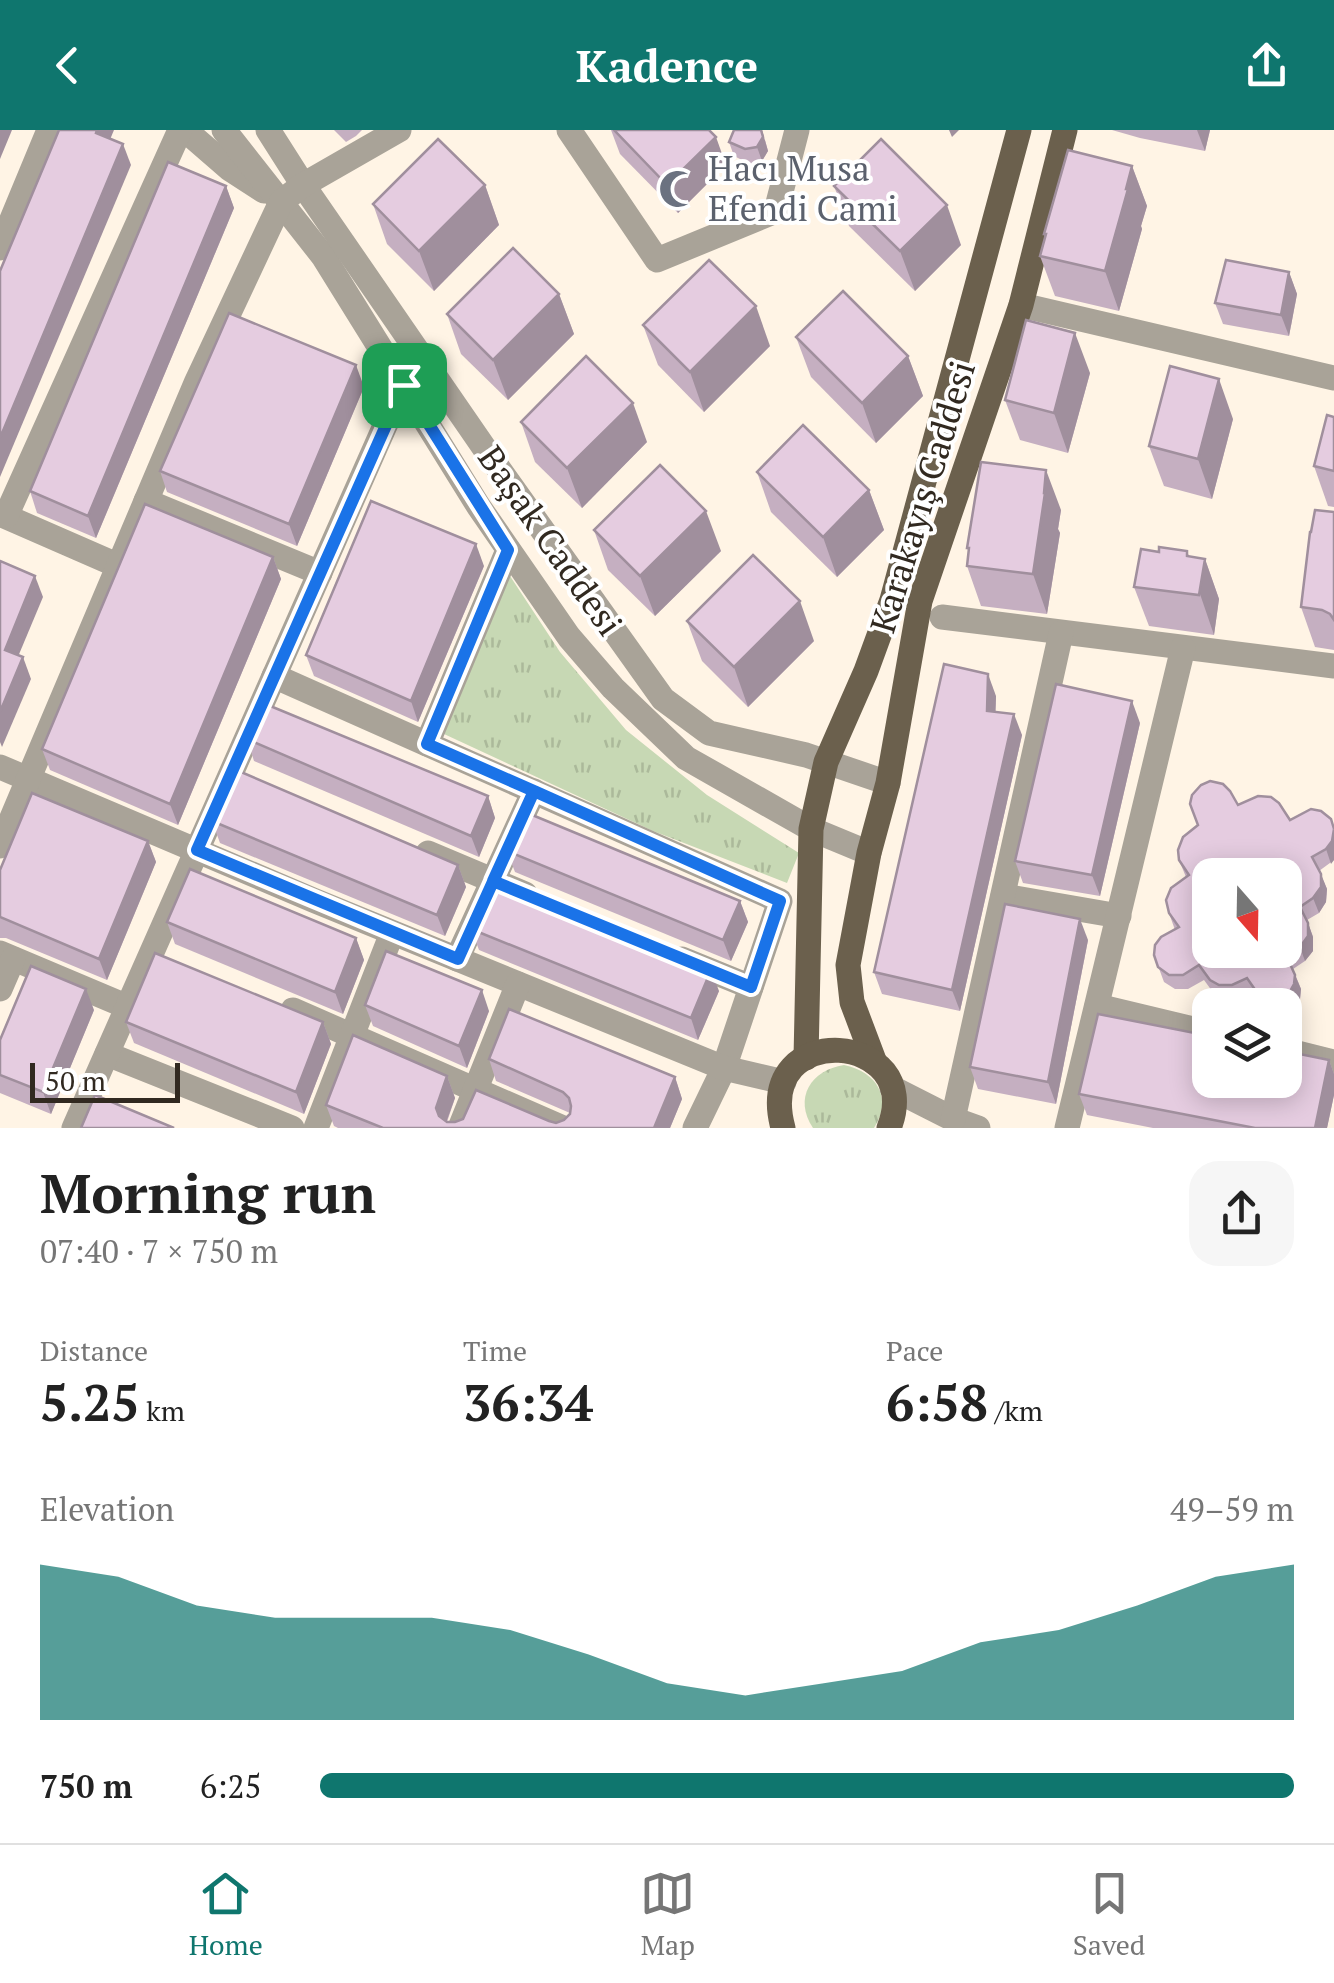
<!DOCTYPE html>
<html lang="en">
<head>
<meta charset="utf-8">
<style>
	body { margin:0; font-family:"PT Serif",serif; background:#f6f6f6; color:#222; height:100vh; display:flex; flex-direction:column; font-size:38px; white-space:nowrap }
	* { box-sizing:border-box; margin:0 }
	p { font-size:32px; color:#767676 }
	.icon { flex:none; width:55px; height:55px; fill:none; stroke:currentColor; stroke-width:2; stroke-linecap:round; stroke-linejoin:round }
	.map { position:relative; height:998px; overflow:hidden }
	.details { display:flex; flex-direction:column; background:#fff; flex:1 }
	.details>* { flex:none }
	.needle { width:65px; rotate:160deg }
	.tools { position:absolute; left:1192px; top:728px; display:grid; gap:20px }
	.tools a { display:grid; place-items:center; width:110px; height:110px; border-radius:20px; background:#fff; box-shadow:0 5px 25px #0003; font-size:50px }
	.scale { position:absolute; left:30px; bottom:25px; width:150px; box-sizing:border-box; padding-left:10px; border:5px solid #312920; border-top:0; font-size:28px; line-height:35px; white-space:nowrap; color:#312920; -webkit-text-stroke:8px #fff; paint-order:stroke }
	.pin { position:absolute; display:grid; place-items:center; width:85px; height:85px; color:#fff; margin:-42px; border-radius:20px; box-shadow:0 5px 15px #0006 }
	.round { display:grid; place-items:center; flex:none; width:105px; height:105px; border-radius:30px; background:#f6f6f6 }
	.headline { display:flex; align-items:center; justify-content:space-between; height:170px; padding:0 40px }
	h1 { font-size:55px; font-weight:700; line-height:75px }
	.figures { display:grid; grid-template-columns:repeat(3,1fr); gap:15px; height:170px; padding:10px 40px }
	.figures div { display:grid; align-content:center }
	.figures b { font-size:50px; font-weight:700 }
	.figures small { font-size:28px; font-weight:400 }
	.figures p { font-size:28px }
	.chart { height:280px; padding:20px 40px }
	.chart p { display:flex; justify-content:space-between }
	.chart svg { width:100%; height:180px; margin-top:10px; fill:#0f766e; opacity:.7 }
	ul { padding:0 40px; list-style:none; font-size:32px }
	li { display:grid; grid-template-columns:160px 120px 1fr; align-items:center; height:75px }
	li i { height:25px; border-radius:12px; background:#0f766e }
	header { display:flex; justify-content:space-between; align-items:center; height:130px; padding:0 40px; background:#0f766e; color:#fff; font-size:45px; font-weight:700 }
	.tab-bar { display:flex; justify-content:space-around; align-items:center; height:140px; border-top:2px solid #e0e0e0; background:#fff; font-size:28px; color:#767676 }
	.tab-bar a { display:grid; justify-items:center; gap:5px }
	.tab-bar .current { color:#0f766e }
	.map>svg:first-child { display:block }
</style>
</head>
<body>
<header><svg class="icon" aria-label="back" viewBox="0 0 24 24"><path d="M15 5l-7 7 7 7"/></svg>Kadence<svg class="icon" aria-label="share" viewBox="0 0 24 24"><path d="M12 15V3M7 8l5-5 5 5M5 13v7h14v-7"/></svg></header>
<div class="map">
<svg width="1334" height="998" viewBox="0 0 1334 998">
	<defs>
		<pattern id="grass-tufts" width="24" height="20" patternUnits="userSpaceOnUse" patternTransform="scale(2.5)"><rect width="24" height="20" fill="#c7d8b4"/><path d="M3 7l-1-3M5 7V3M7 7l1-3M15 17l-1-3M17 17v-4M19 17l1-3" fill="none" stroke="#abb99a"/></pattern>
	</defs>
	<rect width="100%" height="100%" fill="#fff4e5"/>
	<g fill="url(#grass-tufts)">
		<polygon points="510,446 560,522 626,600 707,665 799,723 787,753 653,701 444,604"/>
		<path d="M 844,935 C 877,942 893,968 874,998 L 813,998 C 793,968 811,940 844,935 Z"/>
	</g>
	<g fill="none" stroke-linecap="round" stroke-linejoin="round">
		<g stroke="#a9a398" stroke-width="25">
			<polyline points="185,0 230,39 264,61"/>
			<polyline points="224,0 323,126 479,377 569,507 613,558 686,628 811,699 869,723"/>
			<polyline points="268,0 303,55 496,335 663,569 709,603 806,625 888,653"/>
			<polyline points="569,0 657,130 776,81 797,0"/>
			<polyline points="0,118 49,0"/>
			<polyline points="1021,175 1334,248"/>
			<polyline points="146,371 320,443"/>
			<polyline points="0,384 119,436"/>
			<polyline points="6,386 180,0"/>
			<polyline points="942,487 1334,536"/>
			<polyline points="274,546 780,771 724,938 695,998"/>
			<polyline points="427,614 508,420"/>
			<polyline points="0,637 313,770 724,938 784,952"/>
			<polyline points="0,716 196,253 281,72 303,55 399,0"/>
			<polyline points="428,723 525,764"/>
			<polyline points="1003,766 1119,786"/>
			<polyline points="0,823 128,877"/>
			<polyline points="457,829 534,661"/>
			<polyline points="682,829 751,857"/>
			<polyline points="0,859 13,829"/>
			<polyline points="1097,876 1210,903"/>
			<polyline points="293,880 563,998"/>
			<polyline points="1285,920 1334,932"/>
			<polyline points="107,924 292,998"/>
			<polyline points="892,958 953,989 978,998"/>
			<polyline points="953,989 1061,503"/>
			<polyline points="74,998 403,255"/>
			<polyline points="316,998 392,803"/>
			<polyline points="460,998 518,854"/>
			<polyline points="1067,998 1183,518"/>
		</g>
		<g stroke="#6b604d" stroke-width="25">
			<polyline points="806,928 811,699 826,632 866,541 892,470 1019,0"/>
			<polyline points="875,933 852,872 848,835 869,723 888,653 920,471 1021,175 1065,0"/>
			<path d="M 783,998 C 753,887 927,902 889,998"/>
		</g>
	</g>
	<g fill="#c5afc1">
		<polygon points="334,0 362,0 356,6 346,12"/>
		<polygon points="611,0 709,0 726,35 678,83 620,24"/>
		<polygon points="1112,0 1210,0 1205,21 1140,8"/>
		<polygon points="765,10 768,21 762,31 750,34 734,26 729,12"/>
		<polygon points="1132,36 1147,76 1141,96 1142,99 1119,181 1055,166 1040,126 1045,107 1044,104"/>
		<polygon points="485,55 499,95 434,161 387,114 373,74"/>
		<polygon points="226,56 234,78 96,408 37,383 30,361"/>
		<polygon points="834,56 961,115 915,161 849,96"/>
		<polygon points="1289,142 1297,164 1289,206 1223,194 1215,173"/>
		<polygon points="559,164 574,204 508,270 461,224 447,184"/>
		<polygon points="643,195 770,216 704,282 658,235"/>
		<polygon points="796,207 908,226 923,266 876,313 811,247"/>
		<polygon points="1090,243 1068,323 1020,310 1005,270"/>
		<polygon points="364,257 297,416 167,362 160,341"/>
		<polygon points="1334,287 1334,377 1328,376 1314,336"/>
		<polygon points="1233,289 1212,369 1164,356 1149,316"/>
		<polygon points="521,292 647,312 582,378 535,332"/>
		<polygon points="757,342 869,360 884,400 837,447 771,382"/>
		<polygon points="1061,380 1058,399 1060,403 1047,484 981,476 967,436 969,422 967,418"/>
		<polygon points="1334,382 1334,520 1315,517 1301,477 1311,402"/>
		<polygon points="594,400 721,421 655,486 608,440"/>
		<polygon points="273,427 281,449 178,695 50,640 42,619"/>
		<polygon points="1205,429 1219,469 1214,505 1149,496 1134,457"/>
		<polygon points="484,436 418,592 314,546 306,525"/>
		<polygon points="687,491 814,511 748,577 702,531"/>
		<polygon points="996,566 995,582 1022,605 960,881 882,864 874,842"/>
		<polygon points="1140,593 1100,766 1023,753 1015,731"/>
		<polygon points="247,609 488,666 495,688 479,727 254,631"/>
		<polygon points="1238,675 1290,690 1334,698 1334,730 1319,741 1327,759 1326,772 1319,783 1307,790 1313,807 1313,821 1305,831 1293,839 1301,859 1300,869 1294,878 1285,882 1285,875 1261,875 1252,862 1238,869 1224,870 1215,865 1204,850 1188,859 1175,859 1164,852 1154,825 1175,800 1169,783 1186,747 1179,730"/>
		<polygon points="212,691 458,735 466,757 445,806 220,713"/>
		<polygon points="148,711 156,732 107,850 6,808 0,808 0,740"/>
		<polygon points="507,721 740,771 748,792 731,831 515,742"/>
		<polygon points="167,792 356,808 364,830 343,884 175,814"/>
		<polygon points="471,799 719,861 698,910 479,820"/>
		<polygon points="1088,810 1056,974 978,959 970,937"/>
		<polygon points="365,875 489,881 467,938 373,896"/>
		<polygon points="94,880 51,984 0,963 0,910"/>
		<polygon points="126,892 323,892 331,914 304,984 134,913"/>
		<polygon points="489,929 675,947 682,969 670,998 338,998 334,996 326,975 447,946 455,968 447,992 556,993 564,990 570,983 496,951"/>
		<polygon points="1329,930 1334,944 1334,965 1327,998 1153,998 1087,985 1079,964"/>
	</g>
	<g fill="#a08f9d">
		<polygon points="0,0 12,0 0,29"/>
		<polygon points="97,0 114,0 104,24 96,3"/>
		<polygon points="762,0 768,21 762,31 757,17"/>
		<polygon points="949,0 959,0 952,7"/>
		<polygon points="1197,0 1210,0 1205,21"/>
		<polygon points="716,7 726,35 678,83 667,55"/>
		<polygon points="123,14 131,35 0,347 0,308"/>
		<polygon points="1132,36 1147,76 1141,96 1142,99 1119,181 1105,141"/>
		<polygon points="485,55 499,95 434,161 419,121"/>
		<polygon points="226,56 234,78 96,408 88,386"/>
		<polygon points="947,75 961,115 915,161 900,121"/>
		<polygon points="1289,142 1297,164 1289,206 1281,185"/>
		<polygon points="559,164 574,204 508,270 493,230"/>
		<polygon points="756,176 770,216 704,282 690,242"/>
		<polygon points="1075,203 1090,243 1068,323 1054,283"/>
		<polygon points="908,226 923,266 876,313 862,273"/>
		<polygon points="356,235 364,257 297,416 289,394"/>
		<polygon points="1219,249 1233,289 1212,369 1198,329"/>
		<polygon points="633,273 647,312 582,378 567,338"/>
		<polygon points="1046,340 1061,380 1058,399 1060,403 1047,484 1033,444"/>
		<polygon points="869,360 884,400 837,447 823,407"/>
		<polygon points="706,381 721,421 655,486 640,446"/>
		<polygon points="476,414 484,436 418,592 411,571"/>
		<polygon points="1187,421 1200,457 1205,429 1219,469 1214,505 1187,426"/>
		<polygon points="273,427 281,449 178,695 170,674"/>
		<polygon points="35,446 43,467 12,541 5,520"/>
		<polygon points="800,471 814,511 748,577 734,537"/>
		<polygon points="23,527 31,549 2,617 0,612 0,582"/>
		<polygon points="988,544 996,566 995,603 987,581"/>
		<polygon points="1132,571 1140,593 1100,766 1092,745"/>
		<polygon points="1014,584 1022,605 960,881 952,860"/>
		<polygon points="488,666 495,688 479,727 471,706"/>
		<polygon points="1334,705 1334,730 1331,734 1326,719"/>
		<polygon points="148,711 156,732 107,850 99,829"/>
		<polygon points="458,735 466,757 445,806 437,785"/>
		<polygon points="1321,744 1327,759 1326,772 1319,783 1313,768"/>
		<polygon points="740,771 748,792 731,831 723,810"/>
		<polygon points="1080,789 1088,810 1056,974 1048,952"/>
		<polygon points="1308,793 1313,807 1313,821 1305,831 1300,817"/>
		<polygon points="356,808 364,830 343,884 335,862"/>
		<polygon points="711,840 719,861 698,910 691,888"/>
		<polygon points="1295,845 1301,859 1300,869 1294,878 1289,863"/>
		<polygon points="86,859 94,880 51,984 43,962"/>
		<polygon points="482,860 489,881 467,938 459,916"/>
		<polygon points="323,892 331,914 304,984 296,962"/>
		<polygon points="1329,930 1334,944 1334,965 1327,998 1315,998"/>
		<polygon points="447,946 455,968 444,998 436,978"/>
		<polygon points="675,947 682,969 670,998 654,998"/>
	</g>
	<g fill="#e5cce0" stroke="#a08f9d" stroke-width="2.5" fill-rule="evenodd">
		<polygon points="59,0 97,0 96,3 123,14 0,308 0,141"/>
		<polygon points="614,0 709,0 716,7 667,55"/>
		<polygon points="734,0 761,0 763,7 757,17 745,19 729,12"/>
		<polygon points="438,9 485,55 419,121 373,74"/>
		<polygon points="881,9 947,75 900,121 834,56"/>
		<polygon points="1068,20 1132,36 1126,59 1128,59 1105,141 1040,126 1046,104 1044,104"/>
		<polygon points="168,32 226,56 88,386 30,361"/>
		<polygon points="513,118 559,164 493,230 447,184"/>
		<polygon points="709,130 756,176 690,242 643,195"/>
		<polygon points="1226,130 1289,142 1281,185 1215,173"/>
		<polygon points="843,161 908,226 862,273 796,207"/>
		<polygon points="229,183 356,235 289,394 160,341"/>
		<polygon points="1026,190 1075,203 1054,283 1005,270"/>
		<polygon points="586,226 633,273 567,338 521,292"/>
		<polygon points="1170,236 1219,249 1198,329 1149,316"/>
		<polygon points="1327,285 1334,287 1334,341 1314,336"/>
		<polygon points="803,295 869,360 823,407 757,342"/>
		<polygon points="981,332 1046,340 1044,363 1045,363 1033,444 967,436 969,418 967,418"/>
		<polygon points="660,335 706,381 640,446 594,400"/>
		<polygon points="371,371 476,414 411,571 306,525"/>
		<polygon points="145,374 273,427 170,674 42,619"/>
		<polygon points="1315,380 1334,382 1334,490 1330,484 1322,480 1301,477 1310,402 1311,402"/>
		<polygon points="1159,417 1187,421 1187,426 1205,429 1199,465 1134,457 1141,419 1159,422"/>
		<polygon points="753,425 800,471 734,537 687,491"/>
		<polygon points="0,431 35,446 5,520 23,527 0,582"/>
		<polygon points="944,534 988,544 987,581 1014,584 952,860 874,842"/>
		<polygon points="1056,554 1132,571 1092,745 1015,731"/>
		<polygon points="263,573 488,666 471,706 247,609"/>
		<polygon points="234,639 458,735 437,785 212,691"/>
		<path d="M 1210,651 L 1223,654 L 1230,661 L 1238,675 L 1258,666 L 1271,667 L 1279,673 L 1290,690 L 1311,679 L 1321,681 L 1331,689 L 1334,699 L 1332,711 L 1326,719 L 1312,727 L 1321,744 L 1321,757 L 1313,768 L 1300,777 L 1308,793 L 1308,806 L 1300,817 L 1286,825 L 1295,845 L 1294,854 L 1289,863 L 1277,869 L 1267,869 L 1256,861 L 1247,848 L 1232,855 L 1219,855 L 1210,850 L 1199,835 L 1183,845 L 1169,845 L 1158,837 L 1154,825 L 1155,815 L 1161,807 L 1179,797 L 1169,783 L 1166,770 L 1171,758 L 1189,745 L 1179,730 L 1178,720 L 1183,707 L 1198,695 L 1190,674 L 1192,665 L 1201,655 ZM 1210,745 L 1285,745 L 1285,820 L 1210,820 Z"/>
		<polygon points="32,663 148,711 99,829 0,787 0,740"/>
		<polygon points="525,682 740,771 723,810 507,721"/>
		<polygon points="190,739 356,808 335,862 167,792"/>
		<polygon points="493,750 711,840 691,888 471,799"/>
		<polygon points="1005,774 1080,789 1048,952 970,937"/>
		<polygon points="386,821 482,860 459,916 365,875"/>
		<polygon points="155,823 323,892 296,962 126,892"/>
		<polygon points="31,836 86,859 43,962 0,945 0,910"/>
		<polygon points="509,879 675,947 654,998 383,998 326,975 353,905 447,946 436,978 439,986 447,992 455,992 463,989 476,960 549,991 556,993 564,990 570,984 571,976 569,968 563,962 489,929"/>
		<polygon points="1098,884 1210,906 1210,950 1285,950 1285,921 1329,930 1315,998 1255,998 1079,964"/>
		<polygon points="95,965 174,998 81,998"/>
	</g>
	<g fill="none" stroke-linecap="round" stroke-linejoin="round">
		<g stroke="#fff" stroke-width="20">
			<polyline id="route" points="404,255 197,720 458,829 534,661 780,771 751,857 493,751 534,661 427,614 508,420 404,255"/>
		</g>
		<use href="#route" stroke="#1a73e8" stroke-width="12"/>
	</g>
	<defs>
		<g id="mosque-bare" transform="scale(3)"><path d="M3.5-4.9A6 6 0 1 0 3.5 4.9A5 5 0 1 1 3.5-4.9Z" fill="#6b7280" stroke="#fff" stroke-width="2.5" paint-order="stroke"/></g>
	</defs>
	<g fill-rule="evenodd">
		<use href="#mosque-bare" x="678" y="59"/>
	</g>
	<g text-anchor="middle" stroke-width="8" stroke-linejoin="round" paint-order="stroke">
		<g font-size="35" fill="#5b616d" stroke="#fff" text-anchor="start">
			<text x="708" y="51">Hacı Musa<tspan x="708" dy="40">Efendi Cami</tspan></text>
		</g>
		<g font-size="35" fill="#312920" stroke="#fff">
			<text transform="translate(923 367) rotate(-73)" y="12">Karakayış Caddesi</text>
			<text transform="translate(550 411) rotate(55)" y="12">Başak Caddesi</text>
		</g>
	</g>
</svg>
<div class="tools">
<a><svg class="needle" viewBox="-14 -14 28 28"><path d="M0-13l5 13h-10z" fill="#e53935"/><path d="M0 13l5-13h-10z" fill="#767676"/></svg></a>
<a><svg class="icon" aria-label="layers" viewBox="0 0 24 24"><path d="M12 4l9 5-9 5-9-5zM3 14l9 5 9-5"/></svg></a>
</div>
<div class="scale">50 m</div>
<div class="pin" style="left:404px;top:255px;background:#1e9e55"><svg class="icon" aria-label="arrive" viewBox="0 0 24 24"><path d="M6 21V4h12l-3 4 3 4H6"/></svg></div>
</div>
<section class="details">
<div class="headline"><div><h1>Morning run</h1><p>07:40 · 7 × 750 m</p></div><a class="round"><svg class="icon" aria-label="share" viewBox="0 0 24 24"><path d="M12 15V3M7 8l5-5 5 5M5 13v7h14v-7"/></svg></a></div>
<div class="figures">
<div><p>Distance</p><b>5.25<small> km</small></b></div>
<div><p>Time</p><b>36:34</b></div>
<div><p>Pace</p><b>6:58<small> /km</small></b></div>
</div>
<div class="chart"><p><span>Elevation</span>49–59 m</p>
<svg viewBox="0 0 160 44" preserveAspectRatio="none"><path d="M0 44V6L10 9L20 16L30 19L40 19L50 19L60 22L70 28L80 35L90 38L100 35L110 32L120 25L130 22L140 16L150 9L160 6V44z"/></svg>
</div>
<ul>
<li><b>750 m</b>6:25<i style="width:100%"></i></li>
</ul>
</section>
<nav class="tab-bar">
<a class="current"><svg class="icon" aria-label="home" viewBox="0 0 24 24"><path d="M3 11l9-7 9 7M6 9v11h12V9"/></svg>Home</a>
<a><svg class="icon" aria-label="map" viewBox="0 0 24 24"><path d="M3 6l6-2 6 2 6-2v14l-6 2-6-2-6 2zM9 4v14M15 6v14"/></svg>Map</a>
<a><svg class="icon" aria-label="saved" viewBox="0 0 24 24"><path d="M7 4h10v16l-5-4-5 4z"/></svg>Saved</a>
</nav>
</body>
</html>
